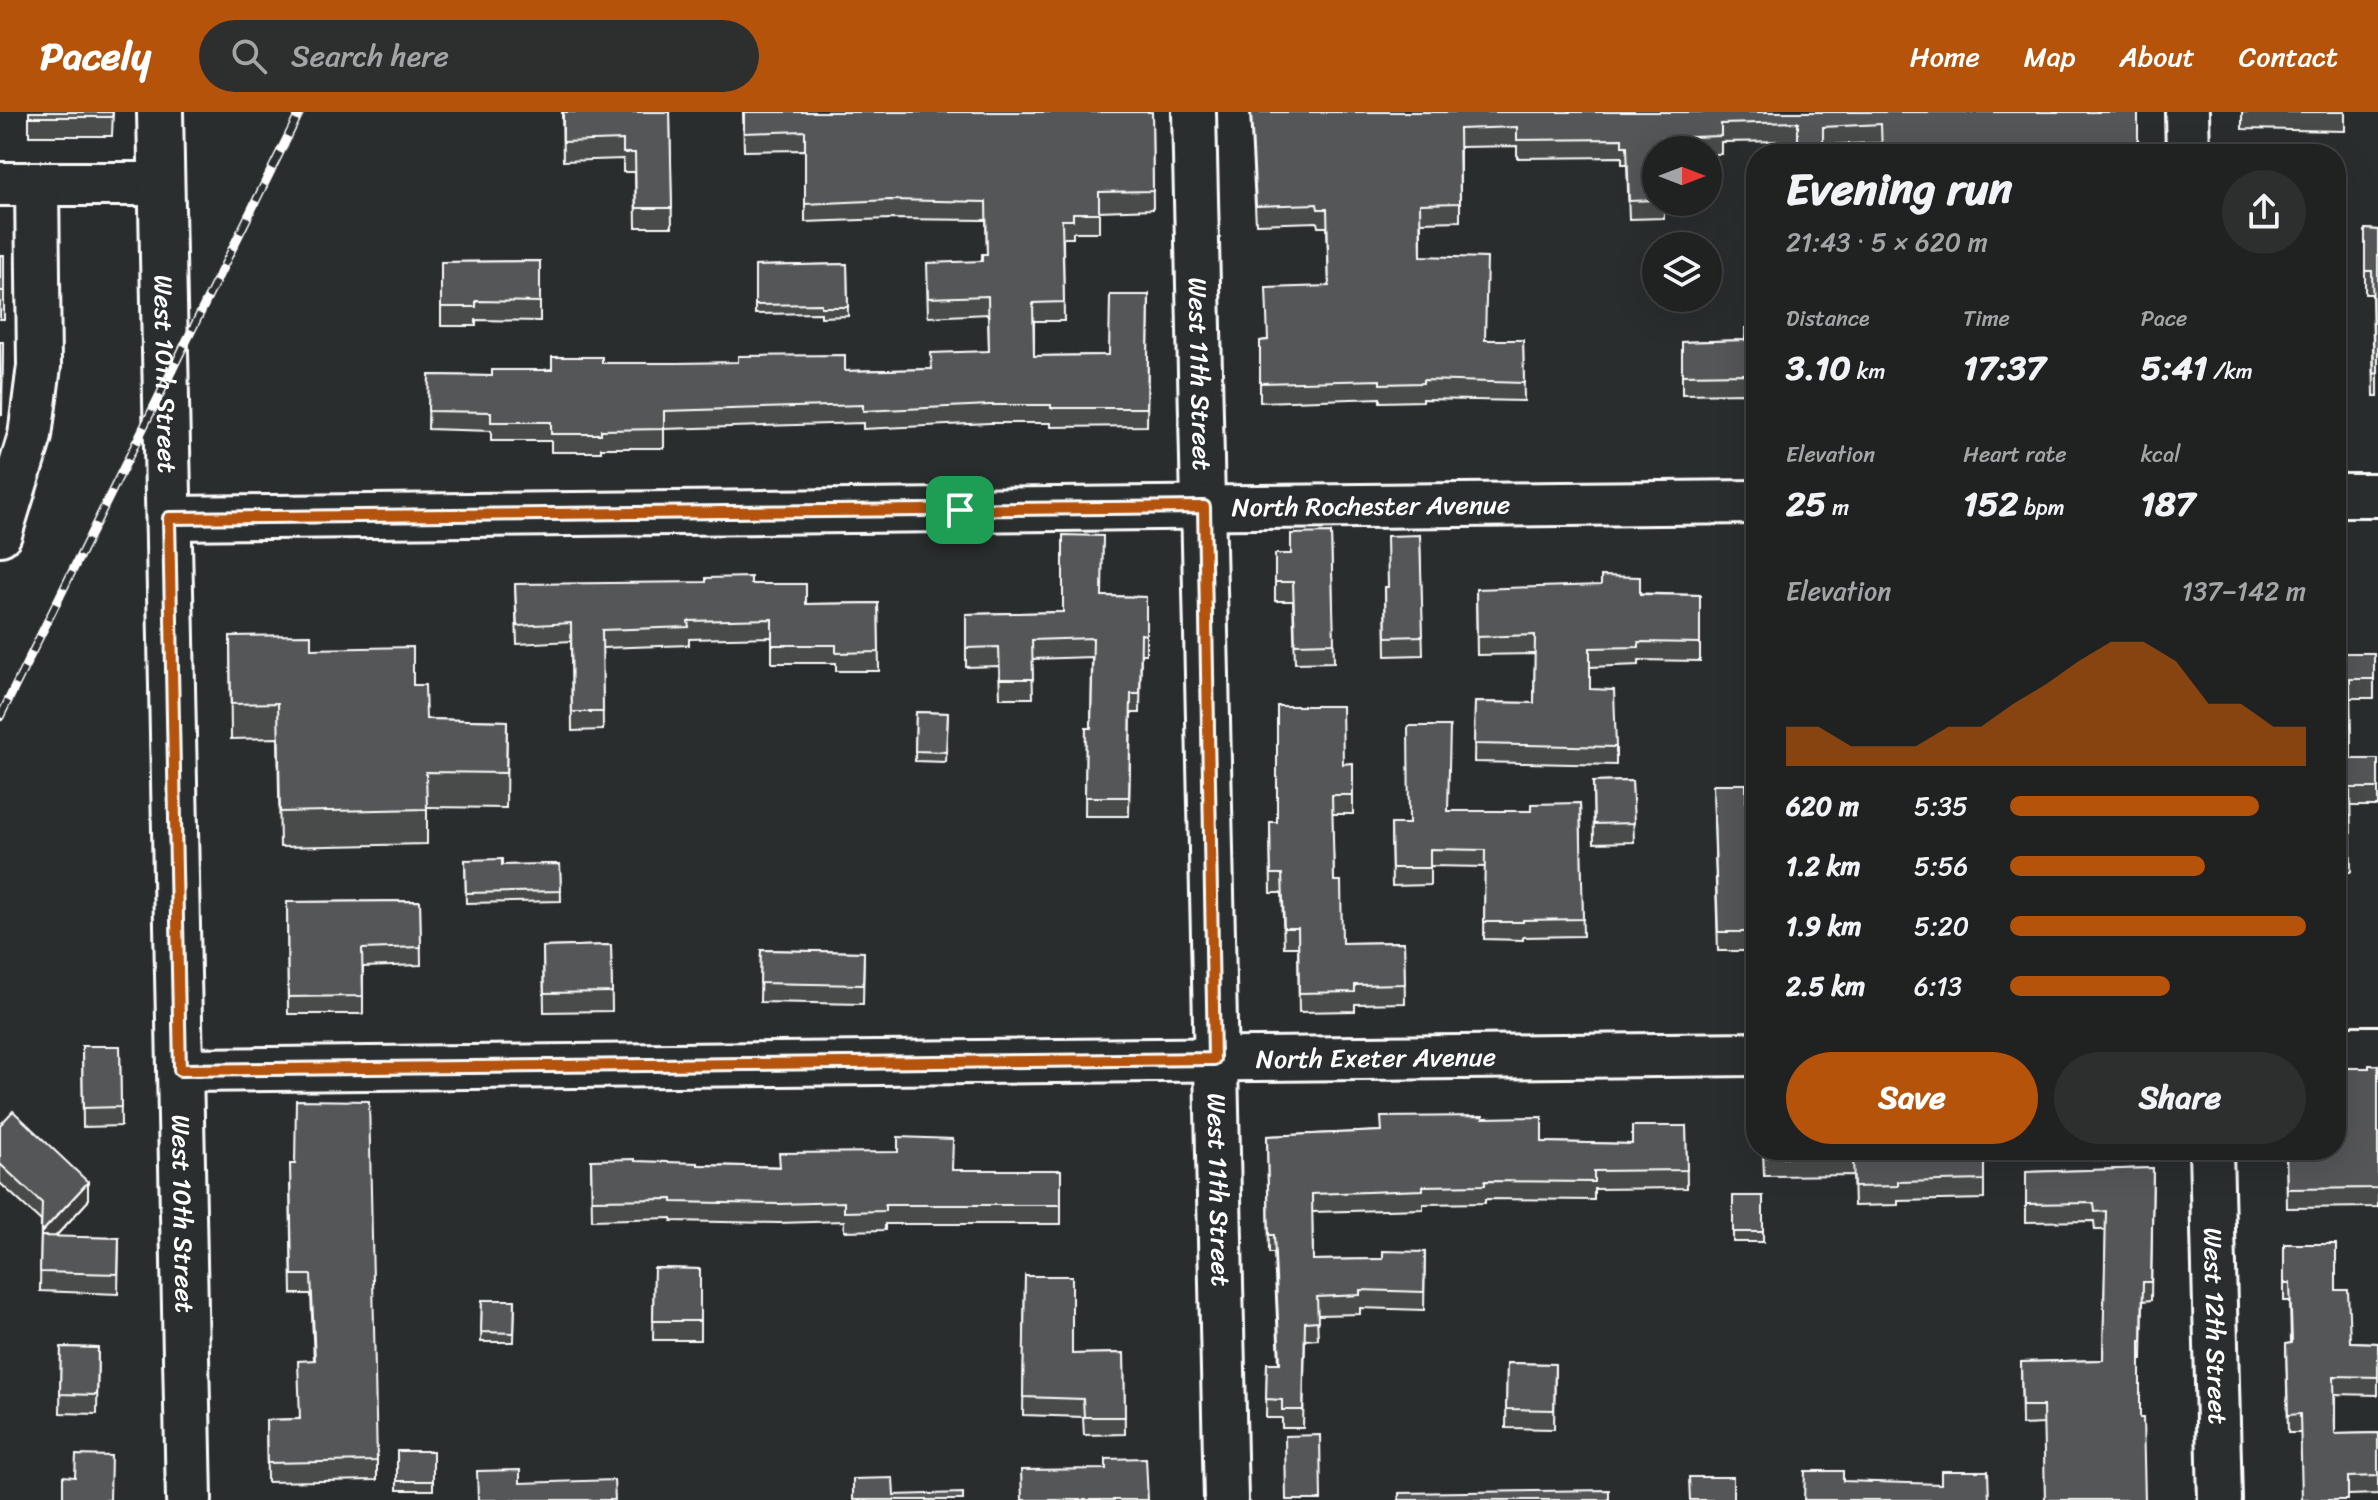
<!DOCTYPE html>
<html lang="en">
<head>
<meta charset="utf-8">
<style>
	body { margin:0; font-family:Sriracha,sans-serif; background:#2d2f2f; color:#f1f3f6; height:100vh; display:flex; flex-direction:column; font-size:30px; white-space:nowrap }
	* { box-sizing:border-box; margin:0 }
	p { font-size:26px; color:#a2a4a5 }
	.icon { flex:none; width:44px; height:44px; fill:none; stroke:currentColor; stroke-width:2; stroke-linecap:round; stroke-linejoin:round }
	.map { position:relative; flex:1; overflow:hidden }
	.panel { position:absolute; left:1746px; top:32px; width:600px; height:1016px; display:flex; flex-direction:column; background:#202222; border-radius:32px; box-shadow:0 8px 32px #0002,0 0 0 2px #3d3f40 }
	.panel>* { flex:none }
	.needle { width:52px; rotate:90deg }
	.buttons { position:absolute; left:1642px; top:24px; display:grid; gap:16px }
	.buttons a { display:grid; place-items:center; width:80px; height:80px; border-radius:50%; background:#202222; box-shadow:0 8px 32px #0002,0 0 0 2px #3d3f40; font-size:40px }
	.pin { position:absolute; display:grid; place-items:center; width:68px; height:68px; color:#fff; margin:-34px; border-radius:16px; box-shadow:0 4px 12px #0006 }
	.round { display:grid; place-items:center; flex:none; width:84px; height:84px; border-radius:42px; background:#2d2f2f }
	.overview { display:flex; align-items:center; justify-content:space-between; height:136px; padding:0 40px }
	h1 { font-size:44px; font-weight:700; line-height:60px }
	.figures { display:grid; grid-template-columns:repeat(3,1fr); gap:12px; height:136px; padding:8px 40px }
	.figures div { display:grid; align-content:center }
	.figures b { font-size:34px; font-weight:700 }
	.figures small { font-size:22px; font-weight:400 }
	.figures p { font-size:22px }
	.chart { height:224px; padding:16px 40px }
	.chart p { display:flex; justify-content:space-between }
	.chart svg { width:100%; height:144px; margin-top:8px; fill:#b45309; opacity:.7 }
	.cta { display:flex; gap:16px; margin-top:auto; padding:16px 40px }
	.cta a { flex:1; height:92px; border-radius:48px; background:#b45309; color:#fff; font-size:32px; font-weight:700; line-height:92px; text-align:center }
	.cta a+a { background:#2d2f2f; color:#f1f3f6 }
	ul { padding:0 40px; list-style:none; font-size:26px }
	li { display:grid; grid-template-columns:128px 96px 1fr; align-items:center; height:60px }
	li i { height:20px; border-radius:10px; background:#b45309 }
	header { display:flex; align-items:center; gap:48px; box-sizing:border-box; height:112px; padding:0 40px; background:#b45309; color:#fff }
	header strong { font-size:38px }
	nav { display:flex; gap:44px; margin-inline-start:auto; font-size:28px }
	.search { width:560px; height:72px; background:#2d2f2f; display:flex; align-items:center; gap:20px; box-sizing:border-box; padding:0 28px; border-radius:44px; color:#a2a4a5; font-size:30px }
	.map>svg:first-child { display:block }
</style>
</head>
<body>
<header>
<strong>Pacely</strong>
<div class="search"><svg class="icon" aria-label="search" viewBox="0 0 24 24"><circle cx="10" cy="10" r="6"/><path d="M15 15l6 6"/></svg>Search here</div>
<nav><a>Home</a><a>Map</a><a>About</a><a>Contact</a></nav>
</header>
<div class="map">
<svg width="2378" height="1388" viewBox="0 0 2378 1388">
	<rect width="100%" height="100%" fill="#2a2d2e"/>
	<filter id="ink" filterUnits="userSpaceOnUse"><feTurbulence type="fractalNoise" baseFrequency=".0125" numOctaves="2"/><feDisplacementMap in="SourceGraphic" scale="16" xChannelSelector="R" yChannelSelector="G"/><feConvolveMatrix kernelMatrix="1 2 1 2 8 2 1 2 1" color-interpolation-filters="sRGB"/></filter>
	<g filter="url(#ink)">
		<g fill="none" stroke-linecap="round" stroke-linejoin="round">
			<g stroke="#fff" stroke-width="48">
				<g id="minor">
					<path id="s1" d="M 1194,0 L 1226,1388"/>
					<polyline points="2187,0 2188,42"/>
					<polyline points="0,72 162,72"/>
					<polyline points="2336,383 2378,383"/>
					<path id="s2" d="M 169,406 L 1756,390"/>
					<polyline points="0,422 30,324 39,254 37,72"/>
					<polyline points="2336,936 2378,936"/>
					<path id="s3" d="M 180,958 L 1756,942"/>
					<path id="s4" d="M 2211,1038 L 2220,1388"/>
				</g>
			</g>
			<g stroke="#fff" stroke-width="50">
				<g id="major">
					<path id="s5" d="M 160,0 L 189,1388"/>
				</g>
			</g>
			<use href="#minor" stroke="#2a2d2e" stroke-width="42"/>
			<use href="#major" stroke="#2a2d2e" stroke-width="44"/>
			<g stroke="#fff" stroke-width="9">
				<polyline id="rail" points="0,605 300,0"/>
			</g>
			<use href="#rail" stroke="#2a2d2e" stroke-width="6" stroke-dasharray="18" stroke-linecap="butt"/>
		</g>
		<g fill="#494b4c" stroke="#fff" stroke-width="2">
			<polygon points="29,0 113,0 112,24 29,24"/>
			<polygon points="562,0 670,0 672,115 636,115 635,60 623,60 623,47 563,49"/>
			<polygon points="743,0 1152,0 1153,97 1099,99 1099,120 1073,120 1073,126 1063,126 1064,209 1034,209 1034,244 1109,243 1149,183 1147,314 1051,315 1051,311 990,311 863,317 863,311 664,317 664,336 601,336 601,340 551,340 551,329 491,329 491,319 428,317 429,263 492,264 602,251 845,259 931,257 989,239 988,202 928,205 927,169 982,149 987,142 986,108 890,107 805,110 805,38 744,39"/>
			<polygon points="1250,0 2138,0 2138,42 1881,42 1881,31 1823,33 1823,42 1798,42 1798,29 1721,30 1721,42 1708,42 1708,38 1656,38 1656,90 1664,90 1664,106 1629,107 1627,52 1622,52 1622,45 1517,46 1517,34 1460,35 1460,109 1421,110 1421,144 1485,228 1523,228 1524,289 1423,287 1423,289 1380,290 1380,286 1260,290 1260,229 1267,228 1329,174 1327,115 1318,115 1317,110 1256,112"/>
			<polygon points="2242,0 2345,0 2345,19 2242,17"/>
			<polygon points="2336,47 2337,76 2337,95 2336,95"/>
			<polygon points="2365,117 2378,118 2378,284 2374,284 2372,182 2365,182"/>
			<rect x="0" y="143" width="4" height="64"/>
			<polygon points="540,149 540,209 476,208 476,214 441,214 441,150"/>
			<polygon points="847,152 848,204 821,205 821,201 755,202 755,154"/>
			<polygon points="1756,216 1756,284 1745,284 1745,281 1682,282 1682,230 1745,228"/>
			<polygon points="0,230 3,230 2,303 0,303"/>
			<polygon points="1331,421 1334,550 1295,551 1293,489 1275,489 1275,442 1291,442"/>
			<polygon points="1420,423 1423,543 1386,544 1385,475 1388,475"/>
			<polygon points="515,472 751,472 806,492 878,491 879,559 836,559 836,551 772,551 772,525 689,527 689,533 602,536 603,618 572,619 571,529 517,532"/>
			<polygon points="1476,477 1700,483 1700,549 1639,548 1639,553 1590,555 1590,577 1616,635 1616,653 1474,650 1475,590 1534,591 1535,542 1477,543"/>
			<polygon points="1103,484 1146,485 1146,542 1141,542 1140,601 1131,601 1129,704 1085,704 1086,616 1091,616 1092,545 1032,547 1033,586 1000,586 999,554 966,555 966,502 1063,500"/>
			<polygon points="230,524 311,537 413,573 426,607 507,609 506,696 427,695 427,732 280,735 278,626 231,627"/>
			<polygon points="2336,534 2336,541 2374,541 2374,586 2350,586 2351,647 2378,647 2378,694 2350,694 2351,760 2336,760"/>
			<polygon points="916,600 948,601 946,650 915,649"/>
			<polygon points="1353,651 1353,702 1332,702 1334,769 1342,831 1404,830 1405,891 1355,892 1355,899 1299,900 1298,835 1284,835 1282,781 1271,781 1270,710 1277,710 1343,652"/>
			<polygon points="1632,669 1634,730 1594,731 1593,670"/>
			<polygon points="1713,672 1747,759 1756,759 1756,839 1718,839"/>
			<polygon points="1580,691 1583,824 1523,825 1523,828 1484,827 1485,755 1430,754 1430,773 1392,774 1391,712 1409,712 1448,699 1531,699"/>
			<polygon points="465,748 502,753 560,752 561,789 466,791"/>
			<polygon points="420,789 421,853 363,855 363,902 288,902 287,790"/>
			<polygon points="611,833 612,899 544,900 543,835"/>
			<polygon points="761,838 864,840 863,892 760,890"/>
			<polygon points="82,934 120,934 121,1014 83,1015"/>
			<polygon points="2378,953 2378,1095 2287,1096 2286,1038 2369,956"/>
			<polygon points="1483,1006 1542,1030 1632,1032 1686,1014 1687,1076 1594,1077 1594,1088 1485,1087 1485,1091 1423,1092 1423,1097 1312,1100 1313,1148 1383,1147 1425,1140 1424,1198 1360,1196 1360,1202 1317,1203 1318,1227 1305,1228 1303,1316 1282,1316 1282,1306 1266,1306 1267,1251 1279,1251 1274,1141 1269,1141 1267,1024 1382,1019"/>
			<polygon points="0,1013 88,1089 55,1125 119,1126 118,1182 40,1179 41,1109 0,1071"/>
			<polygon points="1763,1038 1984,1038 1984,1087 1898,1089 1898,1093 1854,1094 1853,1063 1764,1064"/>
			<polygon points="591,1048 698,1053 952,1058 1061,1058 1061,1112 885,1112 885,1118 844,1119 844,1109 779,1111 672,1109 672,1106 592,1108"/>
			<polygon points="2153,1056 2151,1188 2143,1189 2142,1248 2140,1248 2043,1312 2022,1313 2021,1250 2103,1248 2106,1118 2095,1118 2094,1109 2026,1110 2026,1060"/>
			<polygon points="290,1071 377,1349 377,1368 267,1370 266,1308 299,1307 314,1248 311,1182 292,1182"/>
			<rect x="1733" y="1084" width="30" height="46"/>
			<polygon points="2284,1132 2336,1178 2350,1230 2378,1231 2378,1283 2335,1282 2335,1322 2378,1321 2378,1382 2348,1383 2300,1321 2288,1321 2286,1232 2291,1231 2290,1189 2284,1189"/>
			<polygon points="654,1156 700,1157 700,1228 653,1228"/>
			<polygon points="1025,1164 1072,1242 1124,1241 1125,1322 1084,1323 1083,1305 1023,1303"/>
			<polygon points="482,1188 515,1188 514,1230 481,1230"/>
			<polygon points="61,1235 98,1236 97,1302 60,1301"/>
			<polygon points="1507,1251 1555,1252 1554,1317 1506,1316"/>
			<rect x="397" y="1339" width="36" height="39"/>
		</g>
		<polygon fill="#3c3d3e" stroke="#fff" stroke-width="2" points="88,1070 88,1089 41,1140 41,1121"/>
		<g fill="#555758" stroke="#fff" stroke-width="2">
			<polygon points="29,0 113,0 112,5 29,5"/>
			<polygon points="563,0 670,0 672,96 636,96 635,41 623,41 623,28 563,30"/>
			<polygon points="744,0 1152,0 1153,79 1099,80 1099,101 1073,101 1073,108 1062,108 1064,190 1033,191 1034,244 1109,243 1110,183 1149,183 1147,296 1051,296 1051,293 990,293 863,299 863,293 664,299 664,317 601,318 601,322 551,322 551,310 491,310 491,300 428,299 429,263 492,264 492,258 552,258 552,245 602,245 602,251 677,251 738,250 738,244 845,243 845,259 932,257 931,241 989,239 988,184 928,186 927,151 982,149 982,142 987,142 986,90 890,88 805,92 805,19 744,21"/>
			<polygon points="1251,0 2138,0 2138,42 1882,42 1881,12 1823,15 1823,31 1798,32 1798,10 1721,12 1721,24 1662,26 1663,38 1656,38 1656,88 1629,89 1627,34 1622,34 1622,27 1517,28 1517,15 1459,17 1460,91 1420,92 1421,144 1487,146 1485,228 1523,228 1524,271 1423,268 1423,271 1380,272 1380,268 1260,271 1260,229 1268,228 1266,176 1329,174 1327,97 1318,97 1317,92 1256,94"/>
			<polygon points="2336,47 2337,76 2336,76"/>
			<polygon points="2365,117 2378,118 2378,261 2374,262 2372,159 2365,159"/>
			<rect x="0" y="143" width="4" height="36"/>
			<polygon points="540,149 540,190 476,189 476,195 441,195 441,150"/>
			<polygon points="847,152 848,195 821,195 821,192 755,193 755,154"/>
			<polygon points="1745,216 1756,216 1756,265 1745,265 1745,262 1682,263 1682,230 1745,228"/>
			<polygon points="0,230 3,230 2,280 0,280"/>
			<polygon points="1331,421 1334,531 1295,532 1293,470 1275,470 1275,442 1291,442 1291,422"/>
			<polygon points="1063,423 1103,424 1102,484 1146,485 1146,523 1141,522 1140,582 1131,582 1129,685 1085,685 1086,616 1091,616 1093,526 1032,528 1033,567 1000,567 999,535 966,536 966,502 1063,500"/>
			<polygon points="1420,423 1423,524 1386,525 1385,475 1388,475 1387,424"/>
			<polygon points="1601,464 1640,465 1640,482 1700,483 1700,531 1639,530 1639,535 1590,536 1590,577 1614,578 1616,635 1474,632 1475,590 1534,591 1535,523 1477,525 1476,477 1601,473"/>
			<polygon points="751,465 751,472 806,472 806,492 878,491 879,540 836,541 836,533 772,533 772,507 688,509 689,515 602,518 603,600 572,600 571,511 517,514 515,472 706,470 706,466"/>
			<polygon points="311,523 311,537 413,535 413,573 425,573 426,607 507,609 506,661 426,660 427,697 280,700 278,591 231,592 230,524"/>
			<polygon points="2336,534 2336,541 2374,541 2374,567 2350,567 2351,647 2378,647 2378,676 2350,676 2351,742 2336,742"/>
			<polygon points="1277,594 1342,594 1343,652 1353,651 1353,683 1332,683 1334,769 1341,769 1342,831 1404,830 1405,872 1355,873 1355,880 1299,881 1298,816 1284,816 1282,762 1271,762 1270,710 1277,710"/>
			<polygon points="916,600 948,601 946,640 915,639"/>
			<polygon points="1408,614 1450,614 1448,699 1531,699 1531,692 1580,691 1583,807 1523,808 1523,810 1484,810 1485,738 1430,737 1430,756 1392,756 1391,712 1409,712"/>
			<polygon points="1632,669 1634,711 1594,712 1593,670"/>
			<polygon points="1713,672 1746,672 1747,759 1756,759 1756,820 1718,820"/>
			<polygon points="502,747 502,753 560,752 561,779 466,781 465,748"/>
			<polygon points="420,789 421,835 362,837 363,884 288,885 287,790"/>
			<polygon points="611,833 612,880 544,881 543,835"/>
			<polygon points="761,838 864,840 863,873 760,871"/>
			<polygon points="82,934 120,934 121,995 83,996"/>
			<polygon points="2369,953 2378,953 2378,1076 2287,1077 2286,1038 2336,1038 2336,956 2369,956"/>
			<polygon points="296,988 369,989 377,1349 267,1351 266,1308 300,1307 298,1249 315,1248 311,1163 292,1163 290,1052 295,1052"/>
			<polygon points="13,999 88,1070 41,1121 42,1091 0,1052 0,1013"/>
			<polygon points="1483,1004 1483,1006 1542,1005 1542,1030 1632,1032 1632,1014 1686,1014 1687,1058 1594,1059 1594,1070 1485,1069 1485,1073 1423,1074 1423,1078 1312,1082 1313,1148 1383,1147 1383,1139 1425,1140 1424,1180 1360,1178 1360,1183 1317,1185 1318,1209 1305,1210 1303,1298 1282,1298 1282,1288 1266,1287 1267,1251 1280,1251 1274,1123 1269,1123 1267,1024 1382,1019 1381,1005"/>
			<polygon points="898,1025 953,1027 952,1058 1061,1058 1061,1093 885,1093 885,1099 844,1100 844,1090 779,1092 672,1090 672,1087 592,1088 591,1048 635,1047 635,1049 698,1051 698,1053 780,1055 779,1041 898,1040"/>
			<polygon points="1764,1038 1984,1038 1984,1068 1898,1070 1898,1074 1854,1075 1853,1044 1764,1045"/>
			<polygon points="2153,1056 2151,1170 2143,1170 2142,1229 2140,1229 2140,1306 2143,1306 2145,1388 2045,1388 2043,1294 2022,1294 2021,1250 2103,1248 2106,1099 2095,1100 2094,1091 2026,1092 2026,1060"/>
			<rect x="1733" y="1084" width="30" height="36"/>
			<polygon points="41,1124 119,1126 118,1162 40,1160"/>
			<polygon points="2284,1132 2336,1132 2336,1178 2348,1178 2350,1230 2378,1231 2378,1265 2334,1264 2335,1322 2378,1321 2378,1364 2348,1365 2348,1388 2302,1388 2300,1302 2288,1303 2286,1232 2292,1231 2290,1171 2284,1171"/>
			<polygon points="654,1156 700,1157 700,1209 653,1209"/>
			<polygon points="1025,1164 1072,1164 1072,1242 1124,1241 1125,1305 1084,1305 1083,1287 1023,1285"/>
			<polygon points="482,1188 515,1188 514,1221 481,1220"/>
			<polygon points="61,1235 98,1236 97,1283 60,1282"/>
			<polygon points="1507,1251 1555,1252 1554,1298 1506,1297"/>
			<polygon points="1320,1323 1321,1388 1286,1388 1285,1324"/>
			<rect x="397" y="1339" width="36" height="30"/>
			<polygon points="76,1343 111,1344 110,1388 63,1388 63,1364 75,1365"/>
			<polygon points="1146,1346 1148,1388 1022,1388 1021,1358 1106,1357 1106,1347"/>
			<polygon points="520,1358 520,1371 614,1368 615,1388 478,1388 477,1359"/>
			<polygon points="1805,1359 1843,1359 1843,1369 1941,1372 1941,1359 1988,1359 1989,1388 1804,1388"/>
			<polygon points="1689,1365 1733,1365 1733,1388 1690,1388"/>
			<polygon points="893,1366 894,1383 963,1381 963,1388 853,1388 853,1367"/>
			<polygon points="1609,1378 1609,1388 1399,1388 1399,1381"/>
		</g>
	</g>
	<g fill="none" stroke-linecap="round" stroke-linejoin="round" filter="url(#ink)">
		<g stroke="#fff" stroke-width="16">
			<polygon id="route" points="1204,395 1214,947 180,958 169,406"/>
		</g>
		<use href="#route" stroke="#b45309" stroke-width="10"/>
	</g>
	<g text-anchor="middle" stroke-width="6" stroke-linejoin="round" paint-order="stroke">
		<g font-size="26" fill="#fff" stroke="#2a2d2e">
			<text dy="9" stroke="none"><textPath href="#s5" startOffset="262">West 10th Street</textPath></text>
			<text dy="9" stroke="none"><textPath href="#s1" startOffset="262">West 11th Street</textPath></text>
			<text dy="9" stroke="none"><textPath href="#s2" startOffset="1202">North Rochester Avenue</textPath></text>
			<text dy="9" stroke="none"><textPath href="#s3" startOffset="1196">North Exeter Avenue</textPath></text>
			<text dy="9" stroke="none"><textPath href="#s1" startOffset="1078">West 11th Street</textPath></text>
			<text dy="9" stroke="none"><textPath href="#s5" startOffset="1102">West 10th Street</textPath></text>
			<text dy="9" stroke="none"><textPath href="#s4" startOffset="176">West 12th Street</textPath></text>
		</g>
	</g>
</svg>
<div class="buttons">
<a><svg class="needle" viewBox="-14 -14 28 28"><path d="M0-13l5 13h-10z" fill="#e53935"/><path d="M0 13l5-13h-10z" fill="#a2a4a5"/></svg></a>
<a><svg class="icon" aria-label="layers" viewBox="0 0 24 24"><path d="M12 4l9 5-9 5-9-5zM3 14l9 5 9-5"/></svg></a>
</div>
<div class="pin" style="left:960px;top:398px;background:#1e9e55"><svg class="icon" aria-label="arrive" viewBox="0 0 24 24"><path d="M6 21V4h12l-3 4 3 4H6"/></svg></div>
<section class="panel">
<div class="overview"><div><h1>Evening run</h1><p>21:43 · 5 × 620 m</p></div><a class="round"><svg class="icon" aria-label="share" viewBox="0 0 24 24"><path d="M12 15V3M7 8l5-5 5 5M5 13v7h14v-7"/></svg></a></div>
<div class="figures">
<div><p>Distance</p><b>3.10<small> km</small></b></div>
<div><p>Time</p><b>17:37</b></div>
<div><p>Pace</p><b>5:41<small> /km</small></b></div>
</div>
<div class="figures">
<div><p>Elevation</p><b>25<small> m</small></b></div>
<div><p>Heart rate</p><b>152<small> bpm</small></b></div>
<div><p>kcal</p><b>187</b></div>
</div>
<div class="chart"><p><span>Elevation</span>137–142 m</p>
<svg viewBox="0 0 160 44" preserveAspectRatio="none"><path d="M0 44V32L10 32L20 38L30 38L40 38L50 32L60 32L70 25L80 19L90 12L100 6L110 6L120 12L130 25L140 25L150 32L160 32V44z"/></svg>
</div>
<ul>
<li><b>620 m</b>5:35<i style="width:84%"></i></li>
<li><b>1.2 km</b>5:56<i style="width:66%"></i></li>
<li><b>1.9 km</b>5:20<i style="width:100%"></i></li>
<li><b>2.5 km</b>6:13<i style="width:54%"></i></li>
</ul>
<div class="cta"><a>Save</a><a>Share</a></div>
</section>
</div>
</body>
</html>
